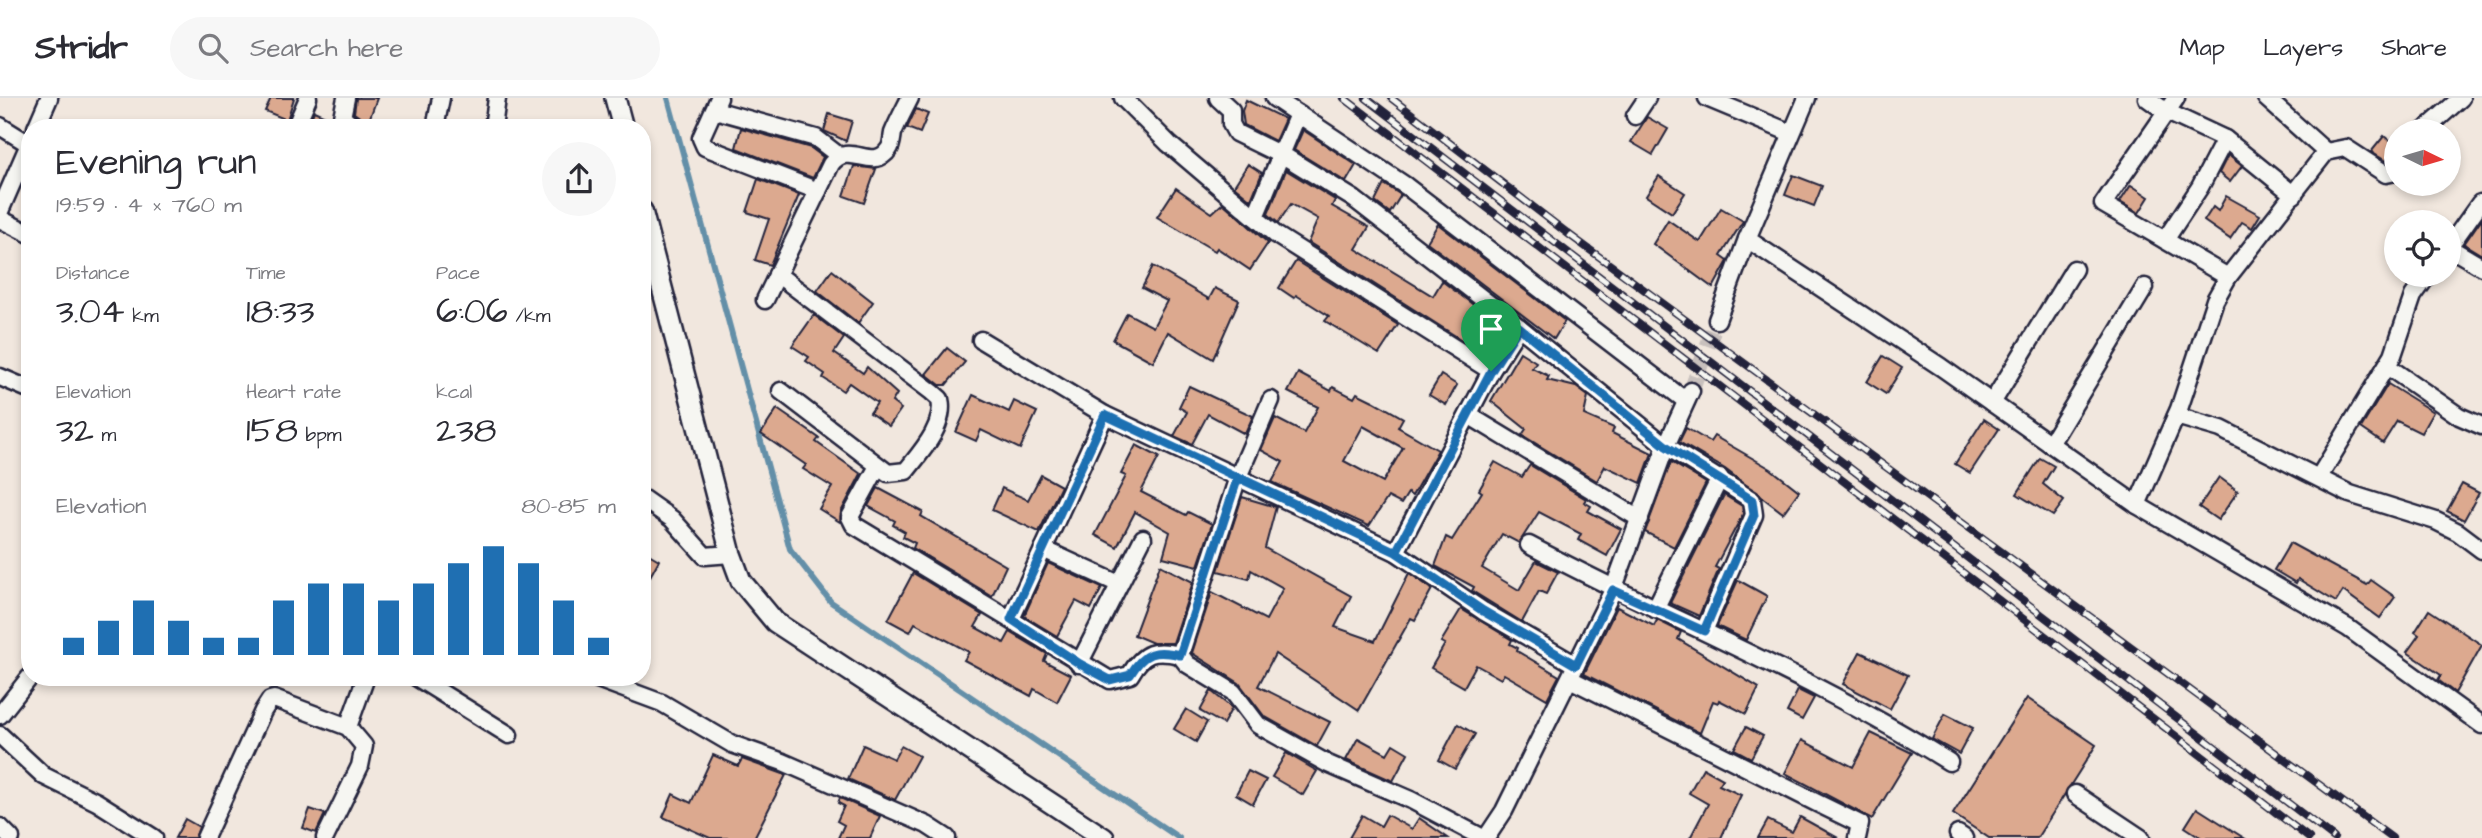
<!DOCTYPE html>
<html lang="en">
<head>
<meta charset="utf-8">
<style>
	body { margin:0; font-family:"Architects Daughter",sans-serif; background:#f7f7f7; color:#2b2b33; height:100vh; display:flex; flex-direction:column; font-size:26px; white-space:nowrap }
	* { box-sizing:border-box; margin:0 }
	p { font-size:23px; color:#7c7c81 }
	.icon { flex:none; width:38px; height:38px; fill:none; stroke:currentColor; stroke-width:2; stroke-linecap:round; stroke-linejoin:round }
	.map { position:relative; flex:1; overflow:hidden }
	.panel { position:absolute; left:21px; top:21px; width:630px; height:567px; display:flex; flex-direction:column; background:#fff; border-radius:28px; box-shadow:0 4px 10px #0003 }
	.panel>* { flex:none }
	.needle { width:46px; rotate:95deg }
	.controls { position:absolute; left:2384px; top:21px; display:grid; gap:14px }
	.controls a { display:grid; place-items:center; width:77px; height:77px; border-radius:50%; background:#fff; box-shadow:0 4px 10px #0003; font-size:35px }
	.pin { position:absolute; display:grid; place-items:center; width:60px; height:60px; color:#fff; margin:-72px -30px; border-radius:50% 50% 50% 0; rotate:-45deg; box-shadow:0 0 7px #0007 }
	.pin .icon { rotate:45deg }
	.round { display:grid; place-items:center; flex:none; width:74px; height:74px; border-radius:37px; background:#f7f7f7 }
	.summary { display:flex; align-items:center; justify-content:space-between; height:119px; padding:0 35px }
	h1 { font-size:38px; font-weight:600; line-height:52px }
	.figures { display:grid; grid-template-columns:repeat(3,1fr); gap:10px; height:119px; padding:7px 35px }
	.figures div { display:grid; align-content:center }
	.figures b { font-size:35px; font-weight:600 }
	.figures small { font-size:19px; font-weight:400 }
	.figures p { font-size:19px }
	.chart { height:196px; padding:14px 35px }
	.chart p { display:flex; justify-content:space-between }
	.chart svg { width:100%; height:126px; margin-top:7px; stroke:#1f6fb2; stroke-width:6 }
	header { display:flex; align-items:center; gap:42px; box-sizing:border-box; height:98px; padding:0 35px; background:#fff; border-bottom:2px solid #e1e1e2 }
	header strong { font-size:33px }
	nav { display:flex; gap:38px; margin-inline-start:auto; font-size:24px }
	.search { width:490px; height:63px; background:#f7f7f7; display:flex; align-items:center; gap:18px; box-sizing:border-box; padding:0 24px; border-radius:38px; color:#7c7c81; font-size:26px }
	.map>svg:first-child { display:block }
</style>
</head>
<body>
<header>
<strong>Stridr</strong>
<div class="search"><svg class="icon" aria-label="search" viewBox="0 0 24 24"><circle cx="10" cy="10" r="6"/><path d="M15 15l6 6"/></svg>Search here</div>
<nav><a>Map</a><a>Layers</a><a>Share</a></nav>
</header>
<div class="map">
<svg width="2482" height="740" viewBox="0 0 2482 740">
	<rect width="100%" height="100%" fill="#f1e7de"/>
	<filter id="ink" filterUnits="userSpaceOnUse"><feTurbulence type="fractalNoise" baseFrequency=".0143" numOctaves="2"/><feDisplacementMap in="SourceGraphic" scale="14" xChannelSelector="R" yChannelSelector="G"/><feConvolveMatrix kernelMatrix="1 2 1 2 8 2 1 2 1" color-interpolation-filters="sRGB"/></filter>
	<g filter="url(#ink)">
		<g fill="none" stroke-linecap="round" stroke-linejoin="round">
			<polyline stroke="#648fa8" stroke-width="6" points="668,0 790,451 831,504 1179,740"/>
		</g>
		<g fill="#dca98f" stroke="#22223b" stroke-width="2" fill-rule="evenodd">
			<polygon points="271,0 294,0 287,22 265,13"/>
			<polygon points="356,0 377,0 368,25 354,15"/>
			<polygon points="1246,2 1285,21 1275,43 1244,27 1242,13"/>
			<polygon points="916,11 928,16 920,35 907,30"/>
			<polygon points="314,13 332,21 338,30 307,30"/>
			<polygon points="829,16 852,23 846,43 824,33"/>
			<polygon points="1647,19 1668,31 1653,57 1631,44"/>
			<polygon points="741,30 811,50 823,59 813,80 736,50"/>
			<polygon points="1303,32 1356,67 1346,84 1294,52"/>
			<polygon points="2384,38 2396,48 2386,63 2371,54"/>
			<polygon points="2228,57 2242,68 2230,84 2219,75"/>
			<polygon points="1248,66 1262,75 1251,102 1234,88"/>
			<polygon points="854,68 876,71 864,105 844,98"/>
			<polygon points="1286,72 1335,102 1332,108 1369,129 1356,151 1433,198 1442,183 1484,215 1465,244 1308,144 1318,121 1291,106 1278,125 1268,116"/>
			<polygon points="1793,77 1822,88 1814,108 1785,97"/>
			<polygon points="1659,78 1685,95 1672,115 1646,98"/>
			<polygon points="758,81 799,97 770,167 755,162 769,121 747,114"/>
			<polygon points="1384,86 1401,97 1390,115 1375,104"/>
			<polygon points="2131,87 2149,99 2139,115 2120,104"/>
			<polygon points="1176,90 1212,115 1223,105 1268,145 1250,172 1217,150 1215,153 1157,119"/>
			<polygon points="2226,98 2260,117 2252,130 2242,124 2230,141 2204,123 2213,109 2218,113"/>
			<polygon points="1721,110 1743,123 1721,158 1728,163 1713,190 1653,146 1668,122 1700,144"/>
			<polygon points="2482,120 2482,157 2464,146"/>
			<polygon points="1438,126 1565,223 1554,241 1427,144"/>
			<polygon points="1296,163 1398,227 1379,256 1325,223 1329,218 1296,197 1294,200 1279,190"/>
			<polygon points="1153,168 1209,201 1215,190 1239,202 1213,261 1168,234 1153,264 1113,242 1127,215 1153,229 1167,203 1142,190"/>
			<polygon points="832,172 873,204 858,225 817,193"/>
			<polygon points="814,217 844,240 834,255 863,275 867,269 897,296 892,304 901,311 889,328 870,315 877,305 849,285 843,293 823,280 825,276 806,263 809,259 792,248"/>
			<polygon points="947,250 965,264 946,287 940,287 926,276"/>
			<polygon points="1520,254 1536,264 1532,270 1549,278 1547,282 1576,289 1588,298 1584,317 1614,330 1612,335 1652,355 1641,385 1605,368 1597,383 1522,337 1526,331 1491,303"/>
			<polygon points="1883,258 1902,270 1886,296 1867,284"/>
			<path d="M 1298,275 L 1331,293 L 1333,289 L 1354,300 L 1357,295 L 1373,303 L 1403,320 L 1398,329 L 1438,352 L 1412,398 L 1408,395 L 1401,406 L 1388,399 L 1369,428 L 1272,384 L 1283,364 L 1261,352 L 1275,320 L 1304,335 L 1318,309 L 1288,294 ZM 1363,328 L 1403,350 L 1383,384 L 1344,363 Z"/>
			<polygon points="1441,277 1457,287 1446,307 1429,297"/>
			<polygon points="2388,286 2433,314 2421,335 2397,323 2383,345 2361,330"/>
			<polygon points="1189,288 1253,318 1245,336 1208,316 1192,346 1174,338 1187,314 1179,309"/>
			<polygon points="973,297 1009,314 1014,303 1037,314 1020,351 981,332 976,343 956,334"/>
			<polygon points="777,311 819,340 816,344 861,376 841,414 840,424 819,411 832,389 803,371 806,367 761,336"/>
			<polygon points="1984,321 1999,331 1970,375 1955,366"/>
			<polygon points="1686,330 1710,344 1714,338 1771,371 1799,393 1783,415 1725,371 1679,344"/>
			<polygon points="1136,347 1159,359 1141,394 1186,417 1188,414 1212,426 1198,468 1163,459 1170,434 1135,414 1117,449 1095,437 1126,378 1121,376"/>
			<polygon points="2040,360 2054,368 2043,386 2064,403 2053,418 2017,396"/>
			<polygon points="1495,364 1522,379 1530,367 1586,401 1584,404 1591,408 1588,413 1621,431 1607,458 1578,442 1581,436 1539,414 1519,445 1502,436 1482,470 1519,492 1536,463 1558,474 1546,496 1539,493 1522,524 1472,493 1474,489 1435,468 1446,439 1452,442 1482,394 1479,392"/>
			<polygon points="1671,364 1706,385 1674,449 1645,434"/>
			<polygon points="1041,377 1061,388 1039,434 992,412 1002,390 1028,402"/>
			<polygon points="2219,379 2238,393 2218,422 2199,409"/>
			<polygon points="2462,386 2479,395 2464,422 2447,413"/>
			<polygon points="878,390 923,414 921,418 1006,468 992,498 913,450 915,445 903,439 905,434 893,427 895,423 868,408"/>
			<polygon points="1724,397 1742,408 1743,416 1715,469 1719,471 1699,518 1670,505"/>
			<polygon points="1242,399 1276,409 1265,450 1351,498 1335,529 1375,543 1409,475 1432,491 1415,522 1411,520 1359,612 1275,556 1258,588 1330,624 1317,648 1264,618 1239,585 1192,555 1212,494 1266,522 1283,490 1251,472 1249,481 1218,473"/>
			<polygon points="2290,445 2367,487 2371,482 2395,499 2380,520 2343,493 2336,504 2298,481 2296,485 2274,472"/>
			<polygon points="642,452 659,462 642,493"/>
			<polygon points="1048,465 1102,490 1091,511 1076,503 1057,538 1024,518"/>
			<polygon points="1160,467 1193,484 1173,545 1153,545 1134,537"/>
			<polygon points="913,475 982,517 975,529 1004,545 1010,534 1047,556 1044,563 1071,577 1057,604 1034,591 1031,598 964,562 969,554 915,525 910,534 888,522"/>
			<polygon points="1738,482 1767,498 1746,542 1717,528"/>
			<polygon points="1617,509 1654,528 1657,522 1681,534 1678,541 1759,590 1746,616 1719,602 1718,605 1713,603 1700,635 1584,576"/>
			<polygon points="1461,511 1512,542 1510,546 1518,550 1517,553 1559,578 1547,601 1504,576 1501,581 1476,567 1464,589 1431,570 1445,546 1441,544"/>
			<polygon points="2429,512 2482,547 2455,595 2438,582 2441,577 2407,554 2419,537 2415,534"/>
			<polygon points="1860,554 1908,577 1890,611 1843,586"/>
			<polygon points="1798,592 1814,600 1802,622 1787,614"/>
			<polygon points="1211,593 1232,610 1223,626 1200,613"/>
			<polygon points="2027,600 2096,647 2037,740 1989,740 1953,716"/>
			<polygon points="1186,611 1207,624 1196,644 1174,631"/>
			<polygon points="1945,616 1973,630 1959,656 1932,641"/>
			<polygon points="1458,626 1475,636 1455,671 1439,662"/>
			<polygon points="1746,629 1763,638 1751,660 1734,651"/>
			<polygon points="1871,635 1912,655 1872,721 1785,675 1802,642 1853,669"/>
			<polygon points="1358,640 1387,656 1393,646 1408,655 1393,683 1346,662"/>
			<polygon points="863,647 894,661 901,648 919,658 895,702 848,681"/>
			<polygon points="1286,655 1317,673 1303,697 1272,679"/>
			<polygon points="713,657 738,668 742,661 786,677 754,740 710,740 663,719 673,696 691,705"/>
			<polygon points="1703,670 1723,681 1719,687 1741,697 1721,740 1690,740 1708,706 1689,695"/>
			<polygon points="1248,673 1266,682 1253,706 1236,696"/>
			<polygon points="840,700 880,718 870,740 838,740 844,727 837,723 844,708 838,705"/>
			<polygon points="2197,710 2244,740 2202,740 2185,729"/>
			<polygon points="310,711 325,716 316,735 303,730"/>
			<polygon points="1362,717 1381,728 1387,717 1412,731 1419,720 1448,740 1349,740"/>
			<polygon points="1800,719 1838,740 1758,740 1768,722 1792,734"/>
			<polygon points="185,721 199,729 195,740 175,740"/>
		</g>
		<g fill="none" stroke-linecap="round" stroke-linejoin="round">
			<polyline stroke="#c8c0bd" stroke-width="16" stroke-dasharray="16 8" stroke-linecap="butt" points="1691,293 1717,222"/>
			<g stroke="#22223b" stroke-width="21">
				<g id="minor">
					<polyline points="346,0 342,19 355,30"/>
					<polyline points="719,0 701,40 705,49 818,93"/>
					<polyline points="1123,0 1169,46 1276,137 1491,273"/>
					<polyline points="1218,0 1231,12 1231,26 1236,35 1289,61 1354,101 1519,229 1666,348 1752,402 1754,417 1704,533"/>
					<polyline points="1274,0 1406,88 1686,303"/>
					<polyline points="1707,0 1791,35"/>
					<polyline points="2147,0 2165,13 2225,41 2294,97"/>
					<polyline points="2176,0 2103,106 2228,179"/>
					<polyline points="2266,0 2326,54"/>
					<polyline points="715,12 816,40 838,57"/>
					<polyline points="1635,18 1647,0"/>
					<polyline points="0,28 29,46"/>
					<polyline points="36,30 49,0"/>
					<polyline points="295,30 308,0"/>
					<polyline points="435,30 441,0"/>
					<polyline points="493,30 497,0"/>
					<polyline points="2424,33 2461,0"/>
					<polyline points="0,113 30,44"/>
					<polyline points="1255,119 1298,16"/>
					<polyline points="0,121 30,136"/>
					<polyline points="1747,141 1941,269 2137,407 2348,530 2482,627"/>
					<polyline points="2165,142 2200,89 2225,41"/>
					<polyline points="2448,149 2482,169"/>
					<polyline points="2448,150 2480,105"/>
					<path d="M 777,176 L 932,294 L 940,301 C 946,327 921,354 906,373 L 888,375 L 781,293"/>
					<path d="M 765,202 L 831,66 C 849,42 873,75 889,51 C 892,47 892,40 893,35 C 898,23 904,12 910,0"/>
					<polyline points="1717,222 1747,141 1807,0"/>
					<polyline points="981,242 1105,317 1396,454 1483,513 1576,567"/>
					<polyline points="2387,268 2459,318 2482,328"/>
					<polyline points="0,279 26,290"/>
					<polyline points="1271,302 1238,379 1180,557 1187,566 1233,594 1258,627 1328,666 1411,702 1483,740"/>
					<polyline points="1992,305 2074,171"/>
					<polyline points="1470,318 1640,421"/>
					<polyline points="2176,318 2221,331 2350,396 2436,423 2458,434 2482,452"/>
					<polyline points="2050,346 2145,189"/>
					<path d="M 878,368 L 850,419 L 854,427 L 1110,582 L 1130,577 C 1143,554 1154,551 1180,557"/>
					<polyline points="2319,379 2393,257 2413,198 2428,177"/>
					<polyline points="642,400 672,421 705,458 731,456"/>
					<polyline points="2137,407 2179,311 2215,202 2228,179 2326,54 2346,50 2386,76 2396,74"/>
					<path d="M 1529,447 C 1668,521 1815,579 1949,664"/>
					<polyline points="1043,451 1119,486"/>
					<polyline points="1396,454 1491,273 1519,229"/>
					<polyline points="1655,511 1720,380"/>
					<polyline points="1011,521 1105,317"/>
					<polyline points="1079,566 1143,440"/>
					<polyline points="416,579 509,637"/>
					<polyline points="592,579 662,605 732,646 783,664 927,727 947,740"/>
					<polyline points="1570,581 1817,705 1860,726 1857,740"/>
					<polyline points="0,617 30,579"/>
					<polyline points="348,629 366,579"/>
					<polyline points="0,637 44,678 97,704 154,740"/>
					<polyline points="2075,696 2141,740"/>
					<polyline points="0,729 11,740"/>
					<polyline points="1958,736 1964,740"/>
					<polyline points="205,740 263,613 270,602 274,601 348,629 364,648 360,668 325,740"/>
					<polyline points="1486,740 1504,713 1613,492 1666,348 1691,293"/>
				</g>
			</g>
			<g stroke="#22223b" stroke-width="24">
				<g id="tertiary">
					<polyline points="615,0 623,30"/>
					<polyline points="642,113 731,456 741,483 775,524 1104,740"/>
				</g>
			</g>
			<use href="#minor" stroke="#f6f6f2" stroke-width="16"/>
			<use href="#tertiary" stroke="#f6f6f2" stroke-width="19"/>
			<g stroke="#22223b" stroke-width="8">
				<g id="rail">
					<polyline points="1344,0 2309,740"/>
					<polyline points="1366,0 2334,740"/>
					<polyline points="1391,0 1571,138 2392,740"/>
				</g>
			</g>
			<use href="#rail" stroke="#f6f6f2" stroke-width="5" stroke-dasharray="16" stroke-linecap="butt"/>
		</g>
	</g>
	<g fill="none" stroke-linecap="round" stroke-linejoin="round" filter="url(#ink)">
		<g stroke="#fff" stroke-width="14">
			<path id="route" d="M 1491,273 L 1396,454 L 1105,317 L 1011,521 L 1080,566 L 1110,582 L 1130,577 C 1144,554 1154,551 1180,557 L 1238,379 L 1396,454 L 1483,513 L 1576,567 L 1613,492 L 1704,533 L 1754,417 L 1752,402 L 1666,348 L 1519,229 L 1491,273"/>
		</g>
		<use href="#route" stroke="#1f6fb2" stroke-width="9"/>
	</g>
</svg>
<div class="controls">
<a><svg class="needle" viewBox="-14 -14 28 28"><path d="M0-13l5 13h-10z" fill="#e53935"/><path d="M0 13l5-13h-10z" fill="#7c7c81"/></svg></a>
<a><svg class="icon" aria-label="locate" viewBox="0 0 24 24"><circle cx="12" cy="12" r="6"/><path d="M12 2v4M12 18v4M2 12h4M18 12h4"/></svg></a>
</div>
<div class="pin" style="left:1491px;top:273px;background:#1e9e55"><svg class="icon" aria-label="arrive" viewBox="0 0 24 24"><path d="M6 21V4h12l-3 4 3 4H6"/></svg></div>
<section class="panel">
<div class="summary"><div><h1>Evening run</h1><p>19:59 · 4 × 760 m</p></div><a class="round"><svg class="icon" aria-label="share" viewBox="0 0 24 24"><path d="M12 15V3M7 8l5-5 5 5M5 13v7h14v-7"/></svg></a></div>
<div class="figures">
<div><p>Distance</p><b>3.04<small> km</small></b></div>
<div><p>Time</p><b>18:33</b></div>
<div><p>Pace</p><b>6:06<small> /km</small></b></div>
</div>
<div class="figures">
<div><p>Elevation</p><b>32<small> m</small></b></div>
<div><p>Heart rate</p><b>158<small> bpm</small></b></div>
<div><p>kcal</p><b>238</b></div>
</div>
<div class="chart"><p><span>Elevation</span>80–85 m</p>
<svg viewBox="0 0 160 44" preserveAspectRatio="none"><path d="M5 44V38M15 44V32M25 44V25M35 44V32M45 44V38M55 44V38M65 44V25M75 44V19M85 44V19M95 44V25M105 44V19M115 44V12M125 44V6M135 44V12M145 44V25M155 44V38"/></svg>
</div>
</section>
</div>
</body>
</html>
